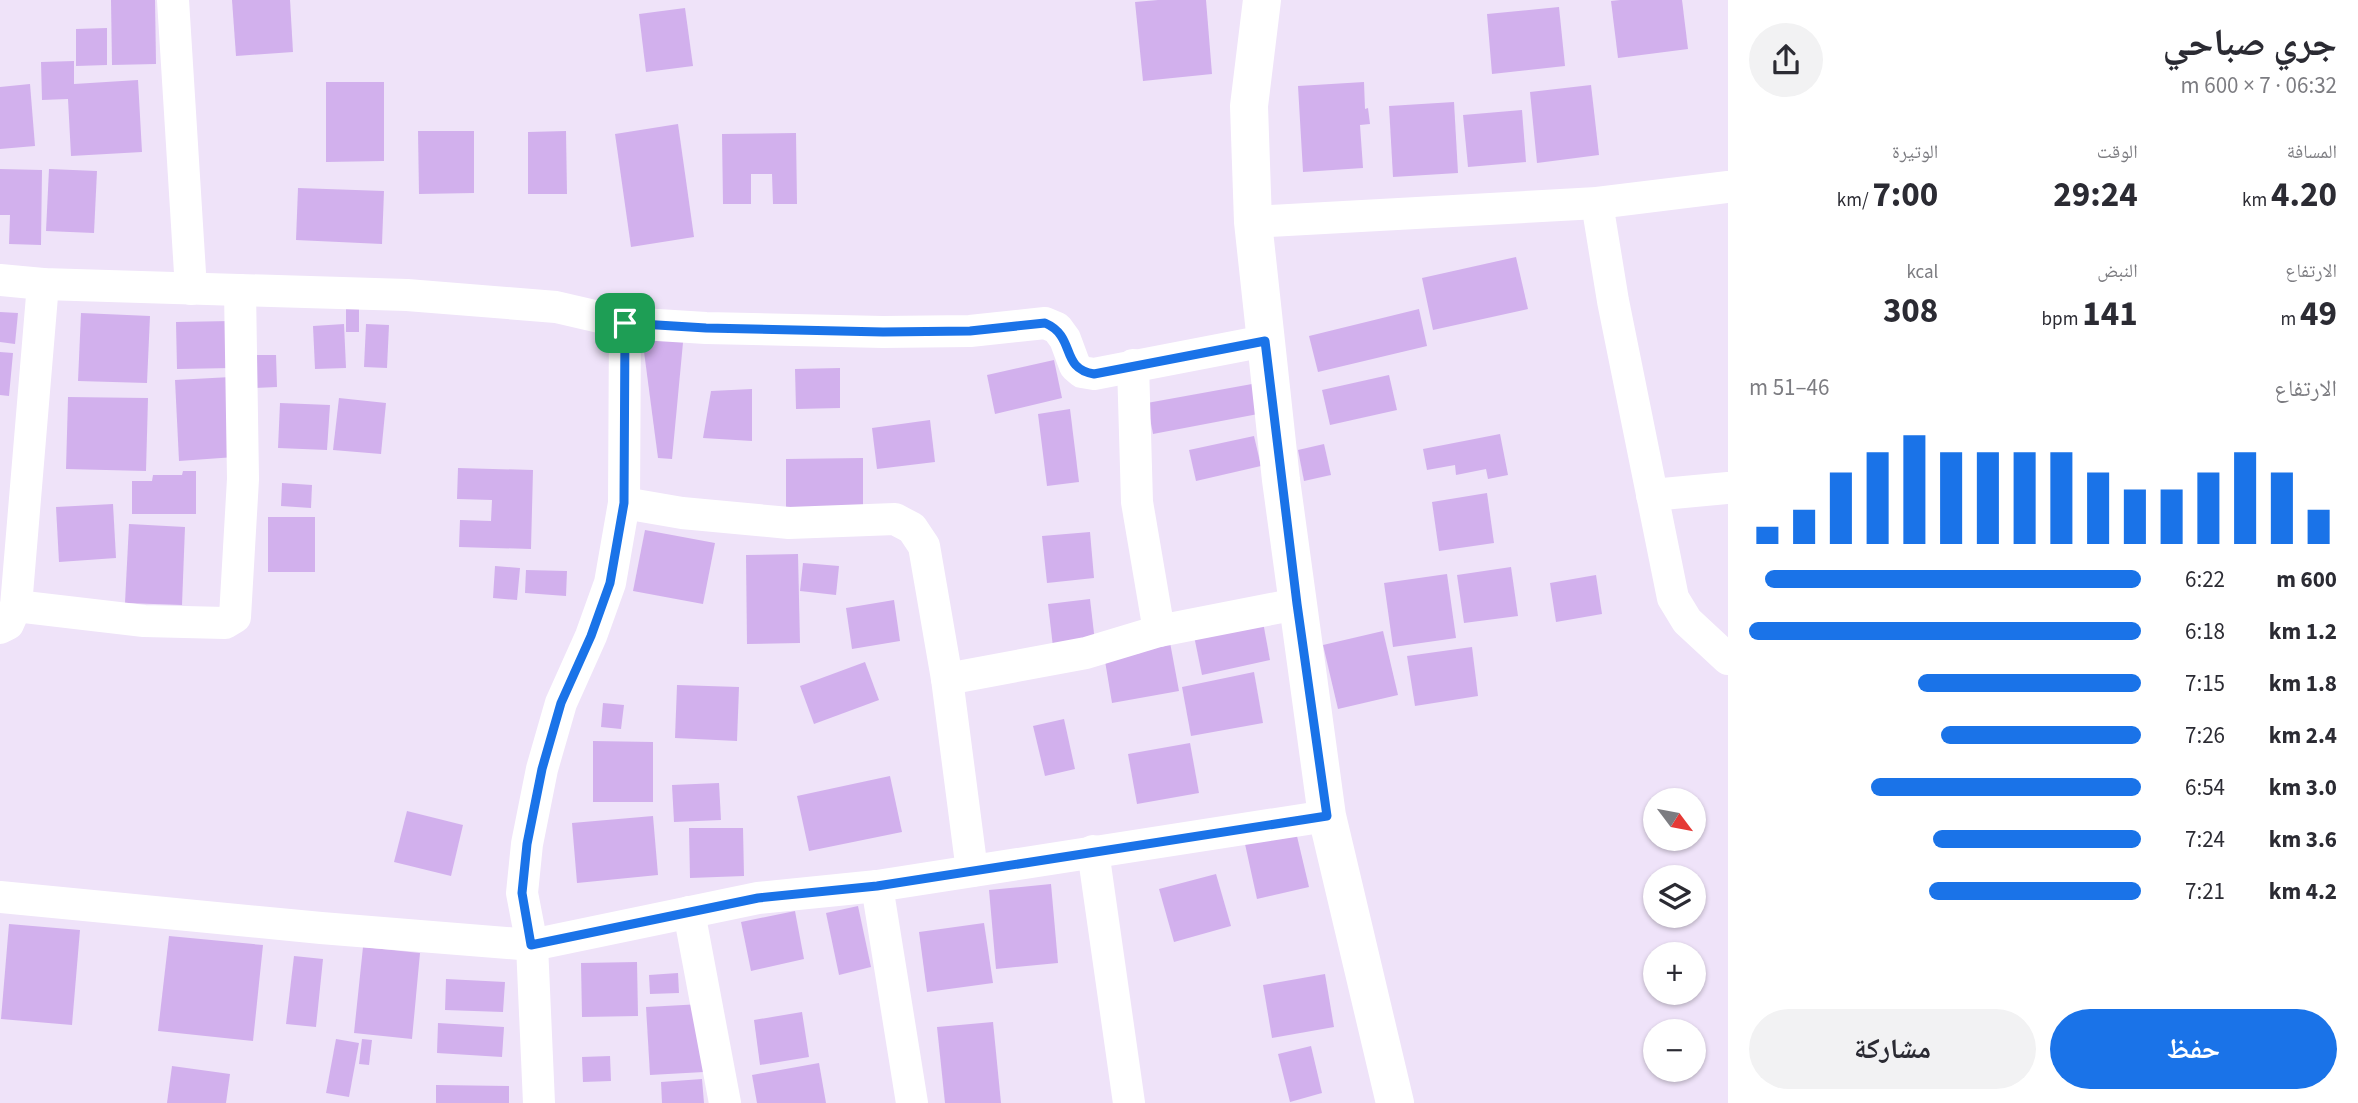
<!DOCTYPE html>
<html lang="ar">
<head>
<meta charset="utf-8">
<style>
	body { margin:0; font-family:"Source Sans 3","Noto Naskh Arabic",sans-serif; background:#f2f2f3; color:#2b2b33; direction:rtl; height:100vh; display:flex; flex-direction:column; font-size:26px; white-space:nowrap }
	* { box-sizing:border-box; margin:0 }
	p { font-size:23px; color:#7c7c81 }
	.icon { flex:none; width:38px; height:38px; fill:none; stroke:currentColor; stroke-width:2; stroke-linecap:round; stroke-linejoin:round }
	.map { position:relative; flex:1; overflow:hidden; direction:ltr }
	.drawer { display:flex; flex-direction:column; background:#fff; width:630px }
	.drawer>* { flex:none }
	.needle { width:46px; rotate:122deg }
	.tools { position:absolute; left:1643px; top:788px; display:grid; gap:14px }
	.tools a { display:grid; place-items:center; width:63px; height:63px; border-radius:50%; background:#fff; box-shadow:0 2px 5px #0004; font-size:35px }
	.pin { position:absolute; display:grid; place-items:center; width:60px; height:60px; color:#fff; margin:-30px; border-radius:14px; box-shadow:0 4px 10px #0006 }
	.round { display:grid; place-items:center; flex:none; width:74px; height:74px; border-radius:37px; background:#f2f2f3 }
	.head { display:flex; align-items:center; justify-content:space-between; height:119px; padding:0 21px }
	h1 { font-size:38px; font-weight:700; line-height:52px }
	.metrics { display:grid; grid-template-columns:repeat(3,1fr); gap:10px; height:119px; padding:7px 21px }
	.metrics div { display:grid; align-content:center }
	.metrics b { font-size:35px; font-weight:700 }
	.metrics small { font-size:19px; font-weight:400 }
	.metrics p { font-size:19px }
	.chart { height:196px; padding:14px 21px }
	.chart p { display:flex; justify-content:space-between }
	.chart svg { width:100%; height:126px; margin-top:7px; stroke:#1a73e8; stroke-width:6 }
	.primary-button { display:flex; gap:14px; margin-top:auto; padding:14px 21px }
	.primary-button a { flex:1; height:80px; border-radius:42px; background:#1a73e8; color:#fff; font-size:28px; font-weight:700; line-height:80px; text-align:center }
	.primary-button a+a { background:#f2f2f3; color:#2b2b33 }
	ul { padding:0 21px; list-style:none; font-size:23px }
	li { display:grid; grid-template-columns:112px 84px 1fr; align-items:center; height:52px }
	li i { height:18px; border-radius:9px; background:#1a73e8 }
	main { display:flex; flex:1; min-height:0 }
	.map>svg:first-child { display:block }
</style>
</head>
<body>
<main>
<section class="drawer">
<div class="head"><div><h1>جري صباحي</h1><p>06:32 · 7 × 600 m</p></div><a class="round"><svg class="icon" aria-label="share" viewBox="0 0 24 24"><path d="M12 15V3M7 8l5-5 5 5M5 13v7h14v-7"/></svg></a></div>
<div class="metrics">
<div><p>المسافة</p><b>4.20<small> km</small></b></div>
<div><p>الوقت</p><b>29:24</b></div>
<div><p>الوتيرة</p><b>7:00<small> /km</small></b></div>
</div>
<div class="metrics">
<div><p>الارتفاع</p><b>49<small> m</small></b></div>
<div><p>النبض</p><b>141<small> bpm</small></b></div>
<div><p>kcal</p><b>308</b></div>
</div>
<div class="chart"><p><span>الارتفاع</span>46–51 m</p>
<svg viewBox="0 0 160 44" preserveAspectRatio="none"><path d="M5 44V38M15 44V32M25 44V19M35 44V12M45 44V6M55 44V12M65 44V12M75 44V12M85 44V12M95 44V19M105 44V25M115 44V25M125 44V19M135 44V12M145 44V19M155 44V32"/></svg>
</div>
<ul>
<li><b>600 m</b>6:22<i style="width:96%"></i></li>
<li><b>1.2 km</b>6:18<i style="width:100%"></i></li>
<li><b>1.8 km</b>7:15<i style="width:57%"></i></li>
<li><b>2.4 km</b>7:26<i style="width:51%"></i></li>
<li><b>3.0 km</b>6:54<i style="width:69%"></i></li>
<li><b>3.6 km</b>7:24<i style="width:53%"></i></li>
<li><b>4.2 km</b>7:21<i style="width:54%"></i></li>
</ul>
<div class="primary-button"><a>حفظ</a><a>مشاركة</a></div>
</section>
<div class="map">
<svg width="1728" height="1103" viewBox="0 0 1728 1103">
	<rect width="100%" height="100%" fill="#efe3f9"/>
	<g fill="#d2b0ed">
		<polygon points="111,0 155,0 156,64 112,65"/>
		<polygon points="232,0 290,0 293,52 236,56"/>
		<polygon points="1158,0 1206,0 1212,74 1143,81 1135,2"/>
		<polygon points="1620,0 1682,0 1688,49 1618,58 1611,1"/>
		<polygon points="1559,7 1565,66 1492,74 1487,14"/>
		<polygon points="685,8 693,66 646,72 639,14"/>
		<polygon points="107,28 107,65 76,66 76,29"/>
		<polygon points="74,61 74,84 138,80 142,152 71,156 68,99 42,100 41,62"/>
		<polygon points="326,82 384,82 384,161 326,162"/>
		<polygon points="1364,82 1365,109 1368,108 1370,124 1360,125 1363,168 1303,172 1298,86"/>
		<polygon points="30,84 35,146 0,149 0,87"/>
		<polygon points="1591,85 1599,155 1537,163 1530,92"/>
		<polygon points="1454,102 1458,173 1393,177 1389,106"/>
		<polygon points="1522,110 1526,162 1468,167 1463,115"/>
		<polygon points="678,124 694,237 631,247 615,134"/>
		<polygon points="418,131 474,131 474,193 419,194"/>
		<polygon points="566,131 567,194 528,194 528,132"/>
		<polygon points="796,133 797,204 773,204 772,174 751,174 751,204 723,204 722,134"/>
		<polygon points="0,169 42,170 41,245 9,244 10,215 0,215"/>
		<polygon points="49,169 97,171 94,233 46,231"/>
		<polygon points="298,188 384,191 382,244 296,240"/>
		<polygon points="1516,257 1528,309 1433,330 1422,278"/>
		<rect x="346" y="304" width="13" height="28"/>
		<polygon points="1419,309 1427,346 1318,372 1309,336"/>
		<polygon points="0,312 18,313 15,344 0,342"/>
		<polygon points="81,313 150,316 147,383 78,381"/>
		<polygon points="231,321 232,368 177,369 176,322"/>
		<polygon points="344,324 346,368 315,369 313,326"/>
		<polygon points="366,324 389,325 387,368 364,367"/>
		<polygon points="657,327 684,332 672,459 658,458 643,344"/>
		<polygon points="0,352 13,353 9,396 0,395"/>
		<polygon points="253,355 276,355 277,387 254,388"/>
		<polygon points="1054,360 1062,398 995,414 987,375"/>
		<polygon points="840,368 840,408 796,409 795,369"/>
		<polygon points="1389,375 1397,410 1330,425 1322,390"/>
		<polygon points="231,377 235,457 179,461 175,380"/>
		<polygon points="1252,384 1258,414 1153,434 1147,403"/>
		<polygon points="752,389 752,441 703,438 711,391"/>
		<polygon points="68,397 148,398 146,471 66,469"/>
		<polygon points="339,398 386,403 381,454 333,450"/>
		<polygon points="280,403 330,405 327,450 278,448"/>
		<polygon points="1070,409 1079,482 1047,486 1038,414"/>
		<polygon points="930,420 935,462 877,469 872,428"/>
		<polygon points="1500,434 1508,475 1488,479 1486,469 1456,475 1455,465 1427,470 1423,449"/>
		<polygon points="1254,436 1261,466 1196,481 1189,450"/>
		<polygon points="1324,444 1331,475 1304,481 1298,450"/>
		<polygon points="863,458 863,512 786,513 786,459"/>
		<polygon points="458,468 533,470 531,549 459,547 460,520 491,521 492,500 457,499"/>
		<polygon points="183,471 196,471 196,514 132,514 132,481 152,481 153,475 182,475"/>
		<polygon points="282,483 312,485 311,508 281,506"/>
		<polygon points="1487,493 1494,543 1439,551 1432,502"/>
		<polygon points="113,504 116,558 59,562 56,507"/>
		<rect x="268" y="517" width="47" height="55"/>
		<polygon points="129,524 185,527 182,605 125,603"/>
		<polygon points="645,530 715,543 703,604 633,591"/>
		<polygon points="1090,532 1094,578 1047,583 1042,536"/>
		<polygon points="798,554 800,643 747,644 746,555"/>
		<polygon points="803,563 839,566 836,595 800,591"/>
		<polygon points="495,566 520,568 517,600 493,598"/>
		<polygon points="1511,567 1518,616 1464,623 1457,575"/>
		<polygon points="526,570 567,571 566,596 525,593"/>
		<polygon points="1447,574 1456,638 1393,647 1384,583"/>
		<polygon points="1596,575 1602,614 1556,622 1550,583"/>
		<polygon points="1090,599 1095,642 1053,647 1048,604"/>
		<polygon points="894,600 900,641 852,649 846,608"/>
		<polygon points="1263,622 1270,660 1202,675 1194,636"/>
		<polygon points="1383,631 1398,695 1338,709 1323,645"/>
		<polygon points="1169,637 1179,691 1112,703 1105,661 1140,653 1140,645"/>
		<polygon points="1472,647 1478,696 1415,706 1407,656"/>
		<polygon points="865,662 879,700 814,724 800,686"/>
		<polygon points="1254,672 1263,723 1191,736 1182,687"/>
		<polygon points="677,685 739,687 737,741 675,738"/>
		<polygon points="603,703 624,705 621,729 601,727"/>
		<polygon points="1064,719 1075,769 1045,776 1033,726"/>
		<polygon points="593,741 653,742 653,802 593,802"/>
		<polygon points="1190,743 1199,793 1137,804 1128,754"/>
		<polygon points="890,776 902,832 809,851 797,796"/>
		<polygon points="719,783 721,820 674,822 672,785"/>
		<polygon points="407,811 463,825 451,876 394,862"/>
		<polygon points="653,816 658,875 577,883 572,823"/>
		<polygon points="689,828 743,828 744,876 690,878"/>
		<polygon points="1296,832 1309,887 1257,899 1245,844"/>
		<polygon points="1216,874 1231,926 1174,942 1159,889"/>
		<polygon points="1051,884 1058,963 996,969 989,890"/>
		<polygon points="858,906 871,967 839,975 826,913"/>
		<polygon points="795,911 804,959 751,971 741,922"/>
		<polygon points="984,923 993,983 927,992 919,932"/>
		<polygon points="9,924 80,930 72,1025 1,1019"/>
		<polygon points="169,936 263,945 253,1041 158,1031"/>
		<polygon points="363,947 420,953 412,1039 354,1033"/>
		<polygon points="294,956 323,959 316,1027 286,1024"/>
		<polygon points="637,962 638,1016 582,1017 581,963"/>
		<polygon points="678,973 679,993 650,994 649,975"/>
		<polygon points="1325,974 1334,1027 1272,1038 1263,985"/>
		<polygon points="446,979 505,982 503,1012 445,1010"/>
		<polygon points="702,1004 704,1072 650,1075 646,1007"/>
		<polygon points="802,1012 809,1057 760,1065 754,1020"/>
		<polygon points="993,1022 1001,1103 945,1103 937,1027"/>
		<polygon points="438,1023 504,1027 502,1057 437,1053"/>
		<polygon points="336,1039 359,1043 349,1097 326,1093"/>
		<polygon points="362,1039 372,1040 369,1065 359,1064"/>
		<polygon points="1311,1046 1322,1093 1290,1102 1278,1054"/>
		<polygon points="610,1056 611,1081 583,1082 582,1057"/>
		<polygon points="819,1063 826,1103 757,1103 752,1075"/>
		<polygon points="172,1066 230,1074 226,1103 167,1103"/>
		<polygon points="702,1079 704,1103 662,1103 661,1082"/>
		<polygon points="436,1085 509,1086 509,1103 436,1103"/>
	</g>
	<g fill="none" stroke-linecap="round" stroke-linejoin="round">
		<g stroke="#fff" stroke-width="32">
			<polyline points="173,0 191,289"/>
			<polyline points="1597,203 1613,301 1673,598 1687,621 1728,659"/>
			<polyline points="1253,222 1597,203 1728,187"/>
			<polyline points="0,280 43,284 407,295 556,307 625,323 706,328 883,332 970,331 1045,323 1057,328 1065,339 1075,366 1082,372 1094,374 1265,341"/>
			<polyline points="1133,365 1137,502 1159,631"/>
			<polyline points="1652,495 1728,488"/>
			<polyline points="624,503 682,513 789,523 895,519 912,528 924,546 947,679 972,871"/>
			<polyline points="16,606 144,621 225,623 235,617 243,479 240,290"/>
			<polyline points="0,628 8,624 16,606 43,284"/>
			<polyline points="947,679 1086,653 1159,631 1297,604"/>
			<polyline points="1093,851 1129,1103"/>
			<polyline points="877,886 912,1103"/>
			<polyline points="0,897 321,928 532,945 758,898 877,886 1327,816"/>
			<polyline points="689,912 725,1103"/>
			<polyline points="539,1103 532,945 522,893 527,844 542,769 561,703 591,636 610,583 624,503 625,323"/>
		</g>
		<polyline stroke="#fff" stroke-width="38" points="1262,0 1249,106 1253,222 1281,480 1327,816 1395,1103"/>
	</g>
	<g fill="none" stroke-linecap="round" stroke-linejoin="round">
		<g stroke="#fff" stroke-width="14">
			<path id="route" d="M 625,323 L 706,328 L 883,332 L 970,331 L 1045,323 C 1077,337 1059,368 1094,374 L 1265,341 L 1297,604 L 1327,816 L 877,886 L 758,898 L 531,945 L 522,893 L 527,844 L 542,769 L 561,703 L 591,636 L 610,583 L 624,503 Z"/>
		</g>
		<use href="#route" stroke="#1a73e8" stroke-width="9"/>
	</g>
</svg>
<div class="tools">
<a><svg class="needle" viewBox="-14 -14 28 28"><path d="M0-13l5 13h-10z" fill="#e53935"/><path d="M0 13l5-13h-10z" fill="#7c7c81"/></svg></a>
<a><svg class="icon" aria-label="layers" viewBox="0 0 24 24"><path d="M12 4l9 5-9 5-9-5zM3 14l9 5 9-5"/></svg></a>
<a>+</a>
<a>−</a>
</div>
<div class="pin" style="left:625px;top:323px;background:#1e9e55"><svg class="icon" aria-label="arrive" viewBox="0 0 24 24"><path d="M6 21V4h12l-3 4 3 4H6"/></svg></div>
</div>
</main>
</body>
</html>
